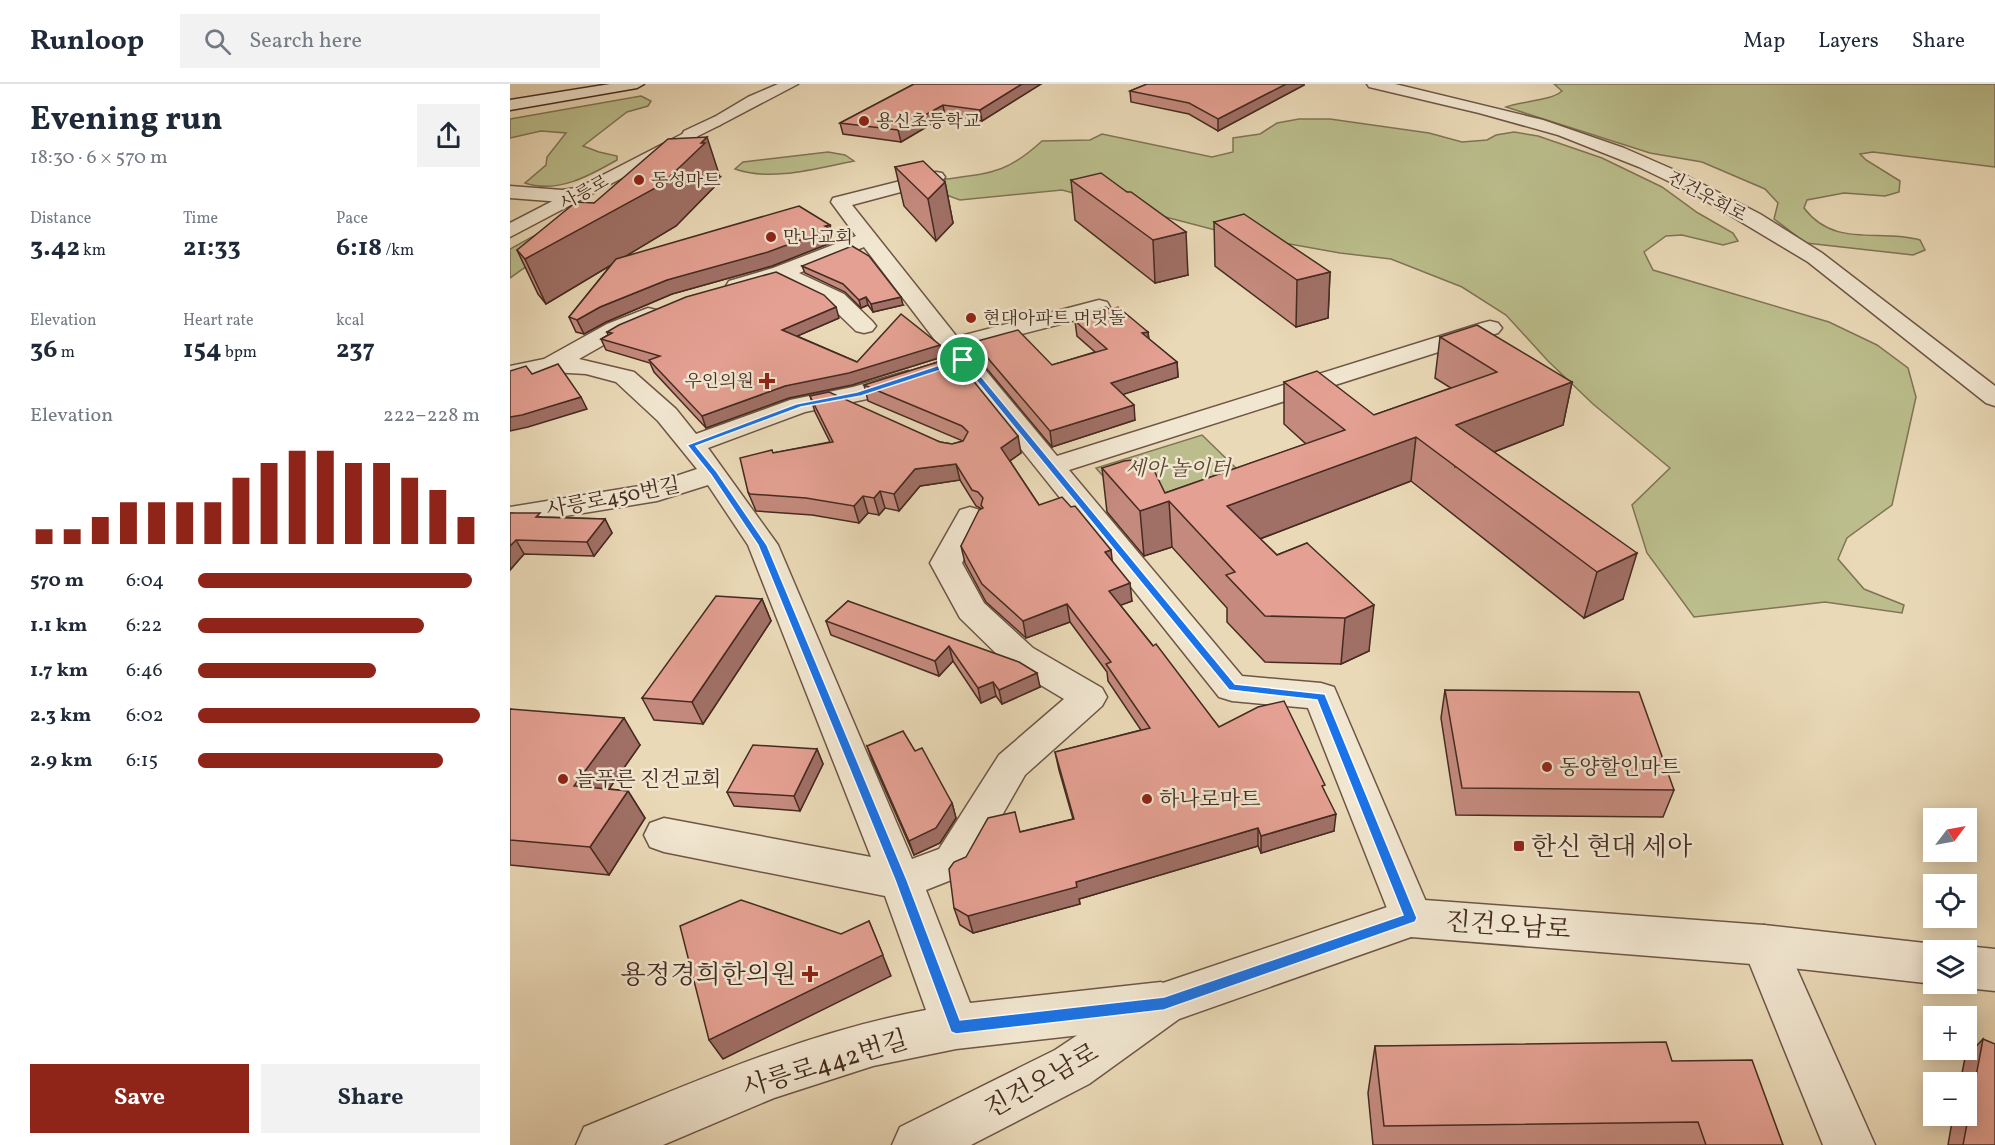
<!DOCTYPE html>
<html lang="en">
<head>
<meta charset="utf-8">
<style>
	body { margin:0; font-family:Vollkorn,"Noto Serif KR",serif; background:#f2f2f3; color:#1f2937; height:100vh; display:flex; flex-direction:column; font-size:22px; white-space:nowrap }
	* { box-sizing:border-box; margin:0 }
	p { font-size:20px; color:#747a83 }
	.icon { flex:none; width:33px; height:33px; fill:none; stroke:currentColor; stroke-width:2; stroke-linecap:round; stroke-linejoin:round }
	.map { position:relative; flex:1; overflow:hidden }
	.drawer { display:flex; flex-direction:column; background:#fff; width:510px }
	.drawer>* { flex:none }
	.needle { width:39px; rotate:58deg }
	.controls { position:absolute; left:1413px; top:724px; display:grid; gap:12px }
	.controls a { display:grid; place-items:center; width:54px; height:54px; border-radius:0px; background:#fff; box-shadow:0 3px 15px #0003; font-size:30px }
	.pin { position:absolute; display:grid; place-items:center; width:51px; height:51px; color:#fff; margin:-26px; border:3px solid #fff; border-radius:50%; box-shadow:0 2px 6px #0007 }
	.round { display:grid; place-items:center; flex:none; width:63px; height:63px; border-radius:0px; background:#f2f2f3 }
	.head { display:flex; align-items:center; justify-content:space-between; height:102px; padding:0 30px }
	h1 { font-size:33px; font-weight:700; line-height:45px }
	.stats { display:grid; grid-template-columns:repeat(3,1fr); gap:9px; height:102px; padding:6px 30px }
	.stats div { display:grid; align-content:center }
	.stats b { font-size:26px; font-weight:700 }
	.stats small { font-size:16px; font-weight:400 }
	.stats p { font-size:16px }
	.chart { height:168px; padding:12px 30px }
	.chart p { display:flex; justify-content:space-between }
	.chart svg { width:100%; height:108px; margin-top:6px; stroke:#8f2418; stroke-width:6 }
	.action { display:flex; gap:12px; margin-top:auto; padding:12px 30px }
	.action a { flex:1; height:69px; border-radius:0px; background:#8f2418; color:#fff; font-size:24px; font-weight:700; line-height:69px; text-align:center }
	.action a+a { background:#f2f2f3; color:#1f2937 }
	ul { padding:0 30px; list-style:none; font-size:20px }
	li { display:grid; grid-template-columns:96px 72px 1fr; align-items:center; height:45px }
	li i { height:15px; border-radius:8px; background:#8f2418 }
	header { display:flex; align-items:center; gap:36px; box-sizing:border-box; height:84px; padding:0 30px; background:#fff; border-bottom:2px solid #e0e1e3 }
	header strong { font-size:28px }
	nav { display:flex; gap:33px; margin-inline-start:auto; font-size:21px }
	.search { width:420px; height:54px; background:#f2f2f3; display:flex; align-items:center; gap:15px; box-sizing:border-box; padding:0 21px; border-radius:0px; color:#747a83; font-size:22px }
	main { display:flex; flex:1; min-height:0 }
	.map>svg:first-child { display:block }
</style>
</head>
<body>
<header>
<strong>Runloop</strong>
<div class="search"><svg class="icon" aria-label="search" viewBox="0 0 24 24"><circle cx="10" cy="10" r="6"/><path d="M15 15l6 6"/></svg>Search here</div>
<nav><a>Map</a><a>Layers</a><a>Share</a></nav>
</header>
<main>
<section class="drawer">
<div class="head"><div><h1>Evening run</h1><p>18:30 · 6 × 570 m</p></div><a class="round"><svg class="icon" aria-label="share" viewBox="0 0 24 24"><path d="M12 15V3M7 8l5-5 5 5M5 13v7h14v-7"/></svg></a></div>
<div class="stats">
<div><p>Distance</p><b>3.42<small> km</small></b></div>
<div><p>Time</p><b>21:33</b></div>
<div><p>Pace</p><b>6:18<small> /km</small></b></div>
</div>
<div class="stats">
<div><p>Elevation</p><b>36<small> m</small></b></div>
<div><p>Heart rate</p><b>154<small> bpm</small></b></div>
<div><p>kcal</p><b>237</b></div>
</div>
<div class="chart"><p><span>Elevation</span>222–228 m</p>
<svg viewBox="0 0 160 44" preserveAspectRatio="none"><path d="M5 44V38M15 44V38M25 44V33M35 44V27M45 44V27M55 44V27M65 44V27M75 44V17M85 44V11M95 44V6M105 44V6M115 44V11M125 44V11M135 44V17M145 44V22M155 44V33"/></svg>
</div>
<ul>
<li><b>570 m</b>6:04<i style="width:97%"></i></li>
<li><b>1.1 km</b>6:22<i style="width:80%"></i></li>
<li><b>1.7 km</b>6:46<i style="width:63%"></i></li>
<li><b>2.3 km</b>6:02<i style="width:100%"></i></li>
<li><b>2.9 km</b>6:15<i style="width:87%"></i></li>
</ul>
<div class="action"><a>Save</a><a>Share</a></div>
</section>
<div class="map">
<svg width="1485" height="1061" viewBox="0 0 1485 1061">
	<rect width="100%" height="100%" fill="#ead9b7"/>
	<filter id="stains"><feTurbulence type="fractalNoise" baseFrequency=".00333" numOctaves="4"/><feColorMatrix values="0 0 0 0 .2 0 0 0 0 .09 0 0 0 0 .02 0 0 0 .5 -.17"/></filter>
	<radialGradient id="worn" r=".72"><stop offset=".6" stop-color="#630" stop-opacity="0"/><stop offset="1" stop-color="#630" stop-opacity=".3"/></radialGradient>
	<g fill="#bbbe8c" stroke="#807456" stroke-width="1.5">
		<path d="M 1044,0 L 1485,0 L 1485,83 L 1363,68 L 1350,70 L 1356,76 L 1390,97 L 1389,108 L 1375,112 L 1334,109 L 1297,116 L 1294,124 C 1325,165 1370,144 1410,156 L 1415,166 L 1403,171 L 1296,159 L 1264,135 L 1268,119 L 1255,105 L 1192,78 L 1140,69 L 996,23 C 1012,17 1041,17 1052,7 Z"/>
		<path d="M 131,12 L 141,17 L 138,22 L 117,28 L 73,62 L 89,68 L 107,72 L 107,76 C 79,92 47,110 15,99 L 36,81 L 37,73 L 56,49 L 31,47 L 0,54 L 0,35 Z"/>
		<path d="M 789,35 L 820,35 L 919,49 L 952,58 L 977,56 L 986,51 L 1004,48 L 1028,52 L 1092,74 L 1152,103 L 1188,129 L 1223,149 L 1228,157 L 1213,161 L 1172,151 L 1156,152 L 1134,168 L 1143,186 L 1319,238 L 1367,261 L 1398,284 L 1406,313 L 1382,421 L 1337,454 L 1328,475 L 1354,505 L 1394,521 L 1392,529 L 1315,518 L 1184,533 L 1137,469 L 1122,421 L 1160,384 L 1083,320 L 1038,277 L 996,231 L 952,203 L 881,175 L 830,169 L 713,148 L 552,106 L 450,116 L 425,107 L 436,95 C 482,89 497,89 532,57 L 580,56 L 592,50 L 702,73 L 723,68 L 723,54 L 750,50 L 767,39 Z"/>
		<path d="M 318,68 L 335,71 L 344,77 C 308,84 261,98 225,85 L 233,78 Z"/>
		<polygon points="58,133 83,135 0,194 0,165"/>
		<polygon points="692,351 730,388 668,409 606,407 586,384"/>
	</g>
	<g fill="none" stroke-linecap="round" stroke-linejoin="round">
		<g stroke="#6e5646" stroke-width="3">
			<g id="minor">
				<polygon points="204,33 212,38 210,41 180,56 172,51 174,47"/>
				<polygon points="426,88 432,89 435,93 432,97 342,121 447,253 589,216 597,218 600,223 597,228 457,264 547,372 972,239 980,237 988,239 992,244 988,249 559,386 732,592 811,599 824,603 923,834 916,847 901,853 886,847 798,624 722,617 709,613 444,281 354,163 289,189 334,210 362,237 366,242 362,247 354,249 346,247 318,220 269,196 227,209 219,207 216,202 219,197 263,184 346,152 321,118 323,114"/>
				<polygon points="0,102 52,106 72,103 79,105 81,109 79,113 52,118 0,114"/>
				<path d="M 138,224 L 146,226 L 149,231 L 146,236 L 113,250 L 69,275 L 124,288 L 166,325 L 186,350 L 280,316 L 343,303 L 398,287 L 407,289 L 410,294 L 407,299 L 357,315 L 295,328 L 198,364 L 268,461 L 402,775 L 429,765 L 489,671 L 554,615 L 499,582 L 450,534 L 420,479 L 450,426 L 460,423 L 470,426 L 475,432 L 452,479 L 474,519 L 523,564 L 592,604 L 597,613 L 592,622 L 515,691 L 459,789 L 416,806 L 460,919 L 651,898 L 667,905 L 674,920 L 667,935 L 651,942 L 446,965 L 363,982 L 264,1014 L 153,1061 L 66,1061 L 74,1043 C 186,997 297,948 416,926 L 375,812 L 154,768 L 140,763 L 134,751 L 140,739 L 154,734 L 361,773 L 238,461 L 198,401 L 147,417 L 0,441 L 0,423 L 142,400 L 187,385 L 148,337 L 106,298 L 76,290 L 41,288 L 0,296 L 0,282 L 34,275 L 97,240 Z"/>
				<polygon points="1254,841 1270,847 1365,1061 1313,1061 1232,861 1238,847"/>
			</g>
		</g>
		<g stroke="#6e5646" stroke-width="3">
			<g id="tertiary">
				<polygon points="268,0 288,0 210,41 204,43 196,38 238,13"/>
				<polygon points="857,0 885,0 1033,36 1114,64 1169,88 1250,130 1312,169 1485,302 1485,322 1476,319 1298,178 1183,109 1129,83 1048,51 969,29 859,3"/>
				<polygon points="180,46 186,47 188,51 186,55 0,153 0,139"/>
				<polygon points="901,815 1254,841 1424,860 1441,867 1424,867 1424,900 1254,881 901,853 669,935 579,1000 461,1061 382,1061 390,1043 545,966 638,904"/>
				<polygon points="1456,862 1485,865 1485,907 1456,904 1447,900 1456,900 1456,867 1444,867"/>
			</g>
		</g>
		<g stroke="#452b21" stroke-width="3">
			<polygon id="secondary" points="100,0 134,0 127,4 0,26 0,16"/>
		</g>
		<use href="#minor" fill="#f1e6d0" fill-rule="evenodd"/>
		<use href="#tertiary" fill="#f1e6d0" fill-rule="evenodd"/>
		<use href="#secondary" fill="#f1e6d0" fill-rule="evenodd"/>
	</g>
	<g fill="#c48a7e" stroke="#452b21" stroke-width="1.5">
		<polygon points="404,0 531,0 472,37 435,32 391,58 333,50 330,39"/>
		<polygon points="637,0 794,0 794,1 708,47 679,30 621,18 620,7"/>
		<polygon points="385,83 435,98 443,139 426,157 394,122"/>
		<polygon points="210,93 207,96 208,99 166,142 117,171 323,154 322,154 323,158 262,182 162,210 96,238 74,250 66,248 59,233 101,181 36,220 28,210 7,166 84,119"/>
		<polygon points="561,96 617,108 678,191 645,199 565,136"/>
		<polygon points="704,138 820,188 818,234 786,243 705,182"/>
		<polygon points="292,182 393,221 363,228 358,221 351,224 335,208 295,189"/>
		<polygon points="600,226 638,248 639,255 667,278 668,293 613,310 625,336 542,363 467,273 464,258 542,281 585,268 567,252 565,237 567,237 567,231"/>
		<polygon points="329,234 287,252 347,278 432,273 342,301 279,314 196,344 144,288 140,279 96,266 91,255 98,251 97,248"/>
		<polygon points="930,253 1062,298 1053,341 984,368 1113,515 1074,534 901,397 750,455 767,471 797,459 859,567 831,580 755,578 717,538 717,524 662,463 634,472 597,428 592,384 655,409 796,360 774,340 774,298 864,331 941,304 925,294"/>
		<polygon points="444,273 511,369 500,377 529,421 602,477 622,517 610,521 709,643 814,706 824,747 751,769 748,762 569,815 570,820 463,849 450,841 444,824 510,748 563,735 549,686 545,668 631,646 598,597 597,588 560,538 516,554 476,518 455,479 451,462 472,425 466,422 450,396 410,402 389,427 375,424 369,431 358,429 349,439 302,431 246,427 238,408 263,369 320,358 305,328 300,312 430,358 442,360 453,357 358,317 354,301"/>
		<polygon points="0,429 32,433 95,435 102,449 84,472 14,470 0,486"/>
		<polygon points="252,515 261,537 193,640 144,636 132,614"/>
		<polygon points="338,517 530,603 492,620 486,612 471,619 443,577 429,592 321,551 316,537"/>
		<polygon points="935,606 1164,706 1153,733 946,731 931,634"/>
		<polygon points="0,625 130,661 99,705 118,707 135,734 99,791 0,781"/>
		<polygon points="357,662 442,719 446,734 430,759 404,771 362,676"/>
		<polygon points="307,665 313,680 290,727 224,722 217,708"/>
		<polygon points="1473,955 1485,1061 1438,1061 1443,1032 1456,1032 1456,999 1450,999 1455,974"/>
		<polygon points="865,962 1162,977 1273,1061 863,1061 858,1009"/>
	</g>
	<g fill="#a07066" stroke="#452b21" stroke-width="1.5">
		<polygon points="512,0 531,0 472,37 470,26"/>
		<polygon points="776,0 794,0 794,1 708,47 708,35"/>
		<polygon points="433,21 435,32 391,58 388,46"/>
		<polygon points="197,53 210,93 207,96 208,99 166,142 36,220 15,175 191,59"/>
		<polygon points="435,98 443,139 426,157 418,115"/>
		<polygon points="320,141 323,154 322,154 323,158 262,182 162,210 96,238 74,250 67,236 90,223 157,196"/>
		<polygon points="676,148 678,191 645,199 643,156"/>
		<polygon points="820,188 818,234 786,243 787,196"/>
		<polygon points="356,213 358,221 351,224 349,216"/>
		<polygon points="391,213 393,221 363,228 361,220"/>
		<polygon points="326,223 329,234 276,257 272,246"/>
		<polygon points="638,248 639,262 632,249"/>
		<polygon points="430,261 432,273 342,301 279,314 196,344 192,332 275,302"/>
		<polygon points="667,278 668,293 602,314 601,299"/>
		<polygon points="1062,298 1053,341 945,383 946,341"/>
		<polygon points="71,313 77,325 18,343 0,347 0,333"/>
		<polygon points="624,321 625,336 542,363 540,347"/>
		<polygon points="508,352 511,369 495,380 491,364"/>
		<polygon points="906,353 901,397 718,467 717,422"/>
		<polygon points="446,380 450,396 410,402 389,427 384,410 405,385"/>
		<polygon points="370,407 375,424 369,431 364,414"/>
		<polygon points="353,412 358,429 349,439 344,422"/>
		<polygon points="659,417 662,463 634,472 630,427"/>
		<polygon points="95,435 102,449 84,472 77,458"/>
		<polygon points="6,456 14,470 0,486 0,462"/>
		<polygon points="601,466 603,483 595,468"/>
		<polygon points="1127,469 1113,515 1074,534 1087,488"/>
		<polygon points="620,499 622,517 601,525 599,507"/>
		<polygon points="252,515 261,537 193,640 182,618"/>
		<polygon points="557,520 560,538 516,554 513,537"/>
		<polygon points="864,521 859,567 831,580 835,534"/>
		<polygon points="439,562 443,577 429,592 425,577"/>
		<polygon points="527,589 530,603 492,620 489,606"/>
		<polygon points="483,598 486,612 471,619 468,604"/>
		<polygon points="114,634 130,661 82,729 64,702"/>
		<polygon points="307,665 313,680 290,727 284,712"/>
		<polygon points="118,707 135,734 99,791 80,763"/>
		<polygon points="442,719 446,734 430,759 404,771 399,757"/>
		<polygon points="826,730 824,747 751,769 751,752"/>
		<polygon points="748,744 748,762 569,815 570,820 463,849 458,832 566,798"/>
		<polygon points="359,837 381,892 213,975 199,956"/>
	</g>
	<g fill="#e4a092" stroke="#452b21" stroke-width="1.5">
		<polygon points="404,0 512,0 470,26 433,21 388,46 330,39"/>
		<polygon points="637,0 776,0 708,35 679,19 620,7"/>
		<polygon points="197,53 191,59 195,59 151,101 15,175 7,166 66,118 84,119 158,55"/>
		<polygon points="413,77 435,98 418,115 385,83"/>
		<polygon points="591,89 617,108 621,108 676,148 643,156 561,96"/>
		<polygon points="289,122 320,141 315,142 320,145 258,168 157,196 90,223 67,236 59,233 106,175"/>
		<polygon points="734,130 820,188 787,196 704,138"/>
		<polygon points="342,162 359,172 391,213 361,220 356,213 349,216 333,200 292,182"/>
		<polygon points="266,188 314,211 326,223 272,246 347,278 391,230 430,261 339,289 275,302 192,332 139,276 150,272 91,255 102,249 97,248 109,241 176,213"/>
		<polygon points="596,223 600,226 608,223 638,248 632,249 667,278 601,299 624,321 540,347 464,258 508,246 542,281 597,265 565,237 571,236 567,231"/>
		<polygon points="967,241 1062,298 946,341 1127,469 1087,488 906,353 717,422 767,471 797,459 864,521 835,534 755,532 716,491 725,488 659,417 630,427 592,384 614,377 638,374 655,409 835,346 774,298 807,287 864,331 987,288 930,253"/>
		<polygon points="444,273 508,352 491,364 529,421 552,413 561,423 565,422 601,466 595,468 620,499 599,507 643,562 646,560 709,643 748,623 774,617 815,701 812,702 826,730 751,752 748,744 566,798 567,803 458,832 444,824 439,785 444,778 456,773 478,734 505,728 510,748 564,735 545,668 640,644 596,580 601,578 557,520 513,537 472,500 451,462 469,426 473,424 471,421 473,414 468,408 462,406 446,380 405,385 384,410 370,407 364,414 353,412 344,422 296,414 240,410 238,408 230,374 262,366 263,369 323,358 300,312 319,308 430,358 442,360 453,357 458,348 452,342 354,301"/>
		<polygon points="48,280 71,313 12,331 0,333 0,287 16,282 22,290"/>
		<polygon points="0,429 30,429 26,433 95,435 77,458 6,456 0,462"/>
		<polygon points="206,512 252,515 182,618 132,614"/>
		<polygon points="338,517 509,578 527,589 489,606 483,598 468,604 439,562 425,577 316,537"/>
		<polygon points="935,606 1129,608 1164,706 952,704"/>
		<polygon points="0,625 114,634 64,702 118,707 80,763 0,756"/>
		<polygon points="393,647 405,667 412,664 442,719 426,744 399,757 357,662"/>
		<polygon points="243,661 307,665 284,712 217,708"/>
		<polygon points="231,816 331,850 359,837 373,871 199,956 170,842"/>
		<polygon points="1473,955 1485,960 1485,1061 1453,1061"/>
		<polygon points="1156,958 1162,977 1242,976 1273,1061 1196,1061 1188,1038 874,1042 865,962"/>
	</g>
	<path fill="#1a73e8" stroke="#fff" stroke-width="1.5" fill-rule="evenodd" d="M 451,274 L 456,274 L 725,600 L 815,610 L 907,834 L 905,838 L 654,926 L 446,950 L 441,948 L 385,796 L 248,461 L 201,391 L 177,361 L 286,320 L 347,308 ZM 452,279 L 719,606 L 807,616 L 893,831 L 654,913 L 450,936 L 397,796 L 257,461 L 207,388 L 186,362 L 291,323 L 351,312 Z"/>
	<g fill="#8f2418" stroke="#f1e6d0" stroke-width="2">
		<circle cx="354" cy="37" r="6"/>
		<circle cx="129" cy="96" r="6"/>
		<circle cx="261" cy="153" r="6"/>
		<circle cx="461" cy="234" r="6"/>
		<path d="M254 288h6v6h6v6h-6v6h-6v-6h-6v-6h6z"/>
		<circle cx="1037" cy="683" r="6"/>
		<circle cx="53" cy="695" r="6"/>
		<circle cx="637" cy="715" r="6"/>
		<rect x="1003" y="756" width="12" height="12" rx="3"/>
		<path d="M297 881h6v6h6v6h-6v6h-6v-6h-6v-6h6z"/>
	</g>
	<g text-anchor="middle" stroke-width="5" stroke-linejoin="round" paint-order="stroke">
		<g font-size="18" fill="#452b21" stroke="#f1e6d0" text-anchor="start">
			<text x="366" y="43">용신초등학교</text>
			<text x="141" y="102">동성마트</text>
			<text x="273" y="159">만나교회</text>
			<text x="473" y="240">현대아파트 머릿돌</text>
			<text x="244" y="303" text-anchor="end">우인의원</text>
		</g>
		<g font-size="18" fill="#452b21" stroke="#f1e6d0">
			<text transform="translate(74 108) rotate(-29)" y="6">사릉로</text>
			<text transform="translate(1197 112) rotate(28)" y="6">진건우회로</text>
		</g>
		<g font-size="21" font-style="italic" fill="#5d4836" stroke="#f1e6d0">
			<text x="668" y="391">세아 놀이터</text>
		</g>
		<g font-size="21" fill="#452b21" stroke="#f1e6d0">
			<text transform="translate(103 413) rotate(-11)" y="7">사릉로450번길</text>
		</g>
		<g font-size="21" fill="#452b21" stroke="#f1e6d0" text-anchor="start">
			<text x="1049" y="690">동양할인마트</text>
			<text x="65" y="702">늘푸른 진건교회</text>
			<text x="649" y="722">하나로마트</text>
		</g>
		<g font-size="26" fill="#452b21" stroke="#f1e6d0" text-anchor="start">
			<text x="1021" y="771">한신 현대 세아</text>
			<text x="286" y="899" text-anchor="end">용정경희한의원</text>
		</g>
		<g font-size="26" fill="#452b21" stroke="#f1e6d0">
			<text transform="translate(998 841) rotate(4)" y="9">진건오남로</text>
			<text transform="translate(315 979) rotate(-17)" y="9">사릉로442번길</text>
			<text transform="translate(531 996) rotate(-29)" y="9">진건오남로</text>
		</g>
	</g>
	<rect width="100%" height="100%" filter="url(#stains)"/>
	<rect width="100%" height="100%" fill="url(#worn)"/>
</svg>
<div class="controls">
<a><svg class="needle" viewBox="-14 -14 28 28"><path d="M0-13l5 13h-10z" fill="#e53935"/><path d="M0 13l5-13h-10z" fill="#747a83"/></svg></a>
<a><svg class="icon" aria-label="locate" viewBox="0 0 24 24"><circle cx="12" cy="12" r="6"/><path d="M12 2v4M12 18v4M2 12h4M18 12h4"/></svg></a>
<a><svg class="icon" aria-label="layers" viewBox="0 0 24 24"><path d="M12 4l9 5-9 5-9-5zM3 14l9 5 9-5"/></svg></a>
<a>+</a>
<a>−</a>
</div>
<div class="pin" style="left:453px;top:276px;background:#1e9e55"><svg class="icon" aria-label="arrive" viewBox="0 0 24 24"><path d="M6 21V4h12l-3 4 3 4H6"/></svg></div>
</div>
</main>
</body>
</html>
